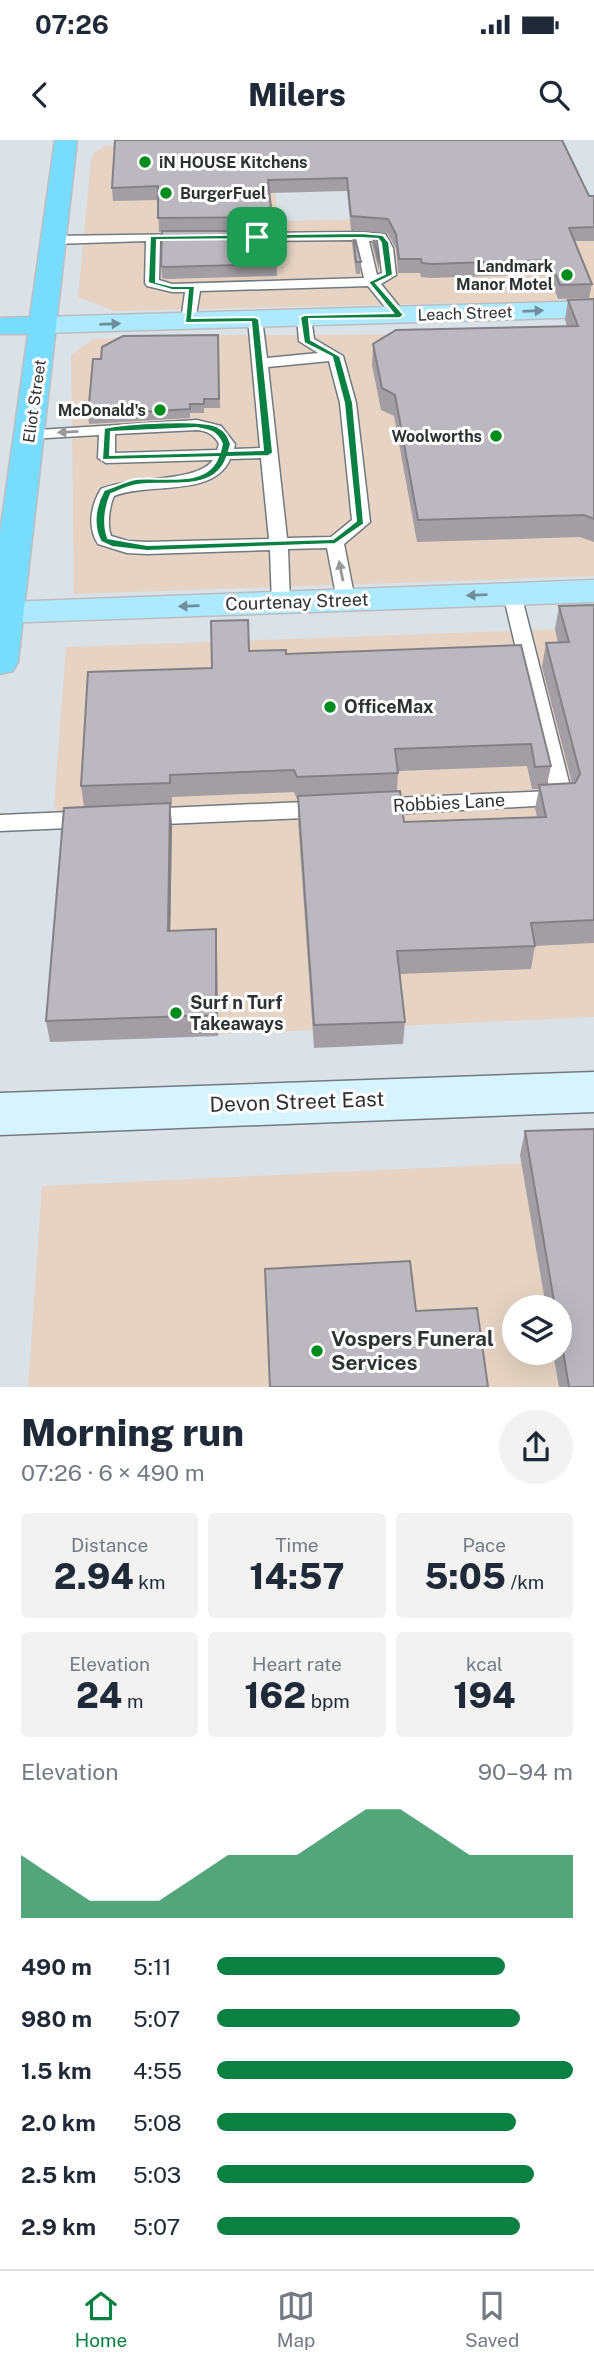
<!DOCTYPE html>
<html lang="en">
<head>
<meta charset="utf-8">
<style>
	body { margin:0; font-family:"Public Sans",sans-serif; background:#f2f2f3; color:#1f2937; height:100vh; display:flex; flex-direction:column; font-size:26px; white-space:nowrap }
	* { box-sizing:border-box; margin:0 }
	p { font-size:23px; color:#747a83 }
	.icon { flex:none; width:38px; height:38px; fill:none; stroke:currentColor; stroke-width:2; stroke-linecap:round; stroke-linejoin:round }
	.map { position:relative; height:1247px; overflow:hidden }
	.drawer { display:flex; flex-direction:column; background:#fff; flex:1 }
	.drawer>* { flex:none }
	.controls { position:absolute; left:502px; top:1155px; display:grid; gap:14px }
	.controls a { display:grid; place-items:center; width:70px; height:70px; border-radius:50%; background:#fff; box-shadow:0 7px 28px #0002; font-size:35px }
	.pin { position:absolute; display:grid; place-items:center; width:60px; height:60px; color:#fff; margin:-30px; border-radius:14px; box-shadow:0 4px 10px #0006 }
	.round { display:grid; place-items:center; flex:none; width:74px; height:74px; border-radius:37px; background:#f2f2f3 }
	.head { display:flex; align-items:center; justify-content:space-between; height:119px; padding:0 21px }
	h1 { font-size:38px; font-weight:800; line-height:52px }
	.stats { display:grid; grid-template-columns:repeat(3,1fr); gap:10px; height:119px; padding:7px 21px }
	.stats div { display:grid; align-content:center; border-radius:7px; background:#f2f2f3; text-align:center }
	.stats b { font-size:35px; font-weight:800 }
	.stats small { font-size:19px; font-weight:400 }
	.stats p { font-size:19px }
	.chart { height:196px; padding:14px 21px }
	.chart p { display:flex; justify-content:space-between }
	.chart svg { width:100%; height:126px; margin-top:7px; fill:#0b8043; opacity:.7 }
	ul { padding:0 21px; list-style:none; font-size:23px }
	li { display:grid; grid-template-columns:112px 84px 1fr; align-items:center; height:52px }
	li i { height:18px; border-radius:9px; background:#0b8043 }
	.status { display:flex; justify-content:space-between; align-items:center; height:49px; padding:0 35px; background:#fff; direction:ltr }
	.status svg { height:19px; fill:currentColor }
	header { display:flex; justify-content:space-between; align-items:center; height:91px; padding:0 21px; background:#fff; font-size:32px; font-weight:800 }
	.dock { display:flex; justify-content:space-around; align-items:center; height:98px; border-top:2px solid #e0e1e3; background:#fff; font-size:19px; color:#747a83 }
	.dock a { display:grid; justify-items:center; gap:4px }
	.dock .active { color:#0b8043 }
	.map>svg:first-child { display:block }
</style>
</head>
<body>
<div class="status"><b>07:26</b><svg viewBox="0 0 49 12"><path d="M0 12V9h3v3zM5 12V6h3v6zM10 12V3h3v9zM15 12V0h3v12zM26 1h20v11H26zM47 4h2v5h-2z"/></svg></div>
<header><svg class="icon" aria-label="back" viewBox="0 0 24 24"><path d="M15 5l-7 7 7 7"/></svg>Milers<svg class="icon" aria-label="search" viewBox="0 0 24 24"><circle cx="10" cy="10" r="6"/><path d="M15 15l6 6"/></svg></header>
<div class="map">
<svg width="594" height="1247" viewBox="0 0 594 1247">
	<rect width="100%" height="100%" fill="#dae2e8"/>
	<g fill="#e6d3c3" fill-rule="evenodd">
		<polygon points="105,6 271,7 278,81 594,75 594,160 114,171 78,157 91,20 94,13"/>
		<polygon points="594,194 594,436 74,454 71,215 93,199 206,195"/>
		<polygon points="594,488 594,877 50,902 68,684 54,666 66,507"/>
		<path d="M 594,1020 L 594,1247 L 28,1247 L 42,1046 ZM 514,1167 L 560,1167 L 560,1213 L 514,1213 Z"/>
	</g>
	<g fill="none" stroke-linecap="round" stroke-linejoin="round">
		<g stroke="#737a7f" stroke-width="3">
			<g id="lane">
				<path d="M 361,92 L 385,94 L 393,108 L 396,135 L 381,144 L 406,175 L 404,178 L 394,178 L 368,146 L 200,151 L 195,181 L 188,185 L 181,181 L 185,152 L 172,152 L 147,146 L 145,143 L 146,101 L 54,104 L 47,100 L 54,96 L 194,94 L 196,97 L 189,101 L 160,101 L 159,140 L 172,144 L 364,138 L 355,100 L 246,101 L 239,97 L 246,93 ZM 369,101 L 375,101 L 379,108 L 382,133 L 377,135 Z"/>
				<path d="M 304,173 L 311,177 L 314,199 L 343,216 L 356,263 L 370,382 L 344,404 L 355,460 L 353,464 L 339,464 L 337,460 L 327,408 L 288,409 L 290,463 L 288,467 L 274,467 L 272,463 L 270,410 L 147,414 L 127,413 L 98,404 C 87,387 91,365 101,349 C 132,336 197,343 213,320 L 106,323 L 98,318 L 99,295 L 29,299 L 23,297 L 21,294 L 23,291 L 197,280 L 221,286 L 235,304 L 234,309 L 260,308 L 248,179 L 255,175 L 262,179 L 267,218 L 318,213 L 299,201 L 297,177 ZM 329,221 L 340,263 L 352,380 L 331,397 L 287,398 L 268,227 ZM 197,290 C 207,291 214,294 219,304 L 217,310 L 115,313 L 115,294 ZM 261,318 L 269,399 L 147,402 L 128,401 L 111,396 C 107,386 109,367 114,356 C 148,342 214,358 230,319 Z"/>
				<polygon points="512,448 521,454 573,658 570,664 373,675 365,673 362,667 365,661 373,659 550,651 503,454"/>
				<polygon points="327,661 335,663 338,669 335,675 327,677 142,685 134,683 131,677 134,671 142,669"/>
				<polygon points="92,671 100,673 103,679 100,685 92,687 0,691 0,675"/>
			</g>
		</g>
		<g stroke="#737a7f" stroke-width="3">
			<polygon id="secondary" points="594,932 594,972 0,995 0,953"/>
		</g>
		<g stroke="#bcbdbe" stroke-width="3">
			<g id="primary">
				<polygon points="594,161 594,177 42,193 32,191 28,185 32,179 42,177"/>
				<polygon points="594,440 594,462 0,483 0,463 6,462"/>
			</g>
		</g>
		<g stroke="#bcbdbe" stroke-width="3">
			<polygon id="highway" points="55,0 77,0 18,522 13,531 0,534 0,393 28,194 0,194 0,178 30,177"/>
		</g>
		<use href="#lane" fill="#fff" fill-rule="evenodd"/>
		<use href="#secondary" fill="#d6f4ff" fill-rule="evenodd"/>
		<use href="#primary" fill="#aeeaff" fill-rule="evenodd"/>
		<use href="#highway" fill="#78dcff" fill-rule="evenodd"/>
	</g>
	<g fill="#a29ea4" fill-rule="evenodd">
		<polygon points="115,0 594,56 594,101 575,101 592,144 589,158 558,159 549,134 431,138 421,137 420,133 398,133 396,108 387,93 351,90 347,51 270,53 272,91 277,124 277,136 166,139 162,138 161,126 162,92 159,92 158,60 113,61 112,48"/>
		<polygon points="353,90 361,122 360,134 356,134 352,103"/>
		<polygon points="373,95 379,123 379,131 372,104"/>
		<polygon points="594,159 594,402 580,397 417,402 394,276 381,270 372,225 373,204 567,186 565,180 568,160"/>
		<polygon points="218,195 220,268 204,268 204,273 190,273 190,278 89,284 88,275 101,219"/>
		<path d="M 594,465 L 594,803 L 535,806 L 531,829 L 400,834 L 405,882 L 403,904 L 314,908 L 298,680 L 298,659 L 297,659 L 294,652 L 172,657 L 172,665 L 170,665 L 172,685 L 170,790 L 217,811 L 218,896 L 50,902 L 46,881 L 84,667 L 81,646 L 212,528 L 249,511 L 286,514 L 521,505 L 551,626 L 547,645 L 572,643 L 542,527 L 546,503 L 558,503 L 555,489 L 559,466 ZM 527,626 L 532,649 L 539,649 L 535,668 L 537,677 L 404,682 L 397,652 L 398,631 Z"/>
		<polygon points="525,991 594,1247 559,1247 553,1213 560,1213 560,1167 546,1167 520,1015"/>
	</g>
	<g fill="#848186">
		<polygon points="170,663 172,685 170,812 168,791"/>
		<polygon points="216,789 217,811 218,896 216,875"/>
	</g>
	<g fill="#bcb8bf" stroke="#848186" stroke-width="2">
		<polygon points="115,0 562,0 589,56 594,56 594,87 569,88 592,144 560,145 550,120 432,124 422,123 421,119 399,119 396,94 388,79 351,76 347,38 268,40 272,77 158,78 158,46 112,48"/>
		<polygon points="353,90 361,122 356,122"/>
		<polygon points="162,91 273,91 277,124 165,127 161,126"/>
		<polygon points="373,95 377,100 379,123"/>
		<polygon points="594,159 594,379 584,375 418,380 395,255 382,248 373,204 396,190 578,186 568,160"/>
		<polygon points="218,195 219,259 204,259 204,264 190,264 190,269 88,275 93,219 101,219 102,207 123,196"/>
		<polygon points="594,465 594,780 531,783 535,806 397,811 405,882 314,885 298,656 400,651 404,682 546,677 539,645 575,643 580,634 546,503 569,502 559,466"/>
		<polygon points="248,480 249,511 286,510 286,514 521,505 551,626 535,627 531,604 395,609 398,633 297,637 294,630 170,635 170,643 81,646 88,532 212,528 211,481"/>
		<polygon points="170,663 168,791 216,789 216,875 46,881 64,668"/>
		<polygon points="594,989 594,1247 569,1247 560,1193 560,1167 555,1167 525,991"/>
		<polygon points="410,1121 416,1171 477,1168 488,1247 270,1247 265,1129"/>
	</g>
	<defs><path id="oneway-solid" d="M-6-.8H1V-3.2L6.5 0L1 3.2V.8H-6Z" transform="scale(1.75)"/></defs>
	<g fill="#6e8e9a">
		<use href="#oneway-solid" transform="translate(533 171) rotate(-2)"/>
		<use href="#oneway-solid" transform="translate(110 184) rotate(-2)"/>
		<use href="#oneway-solid" transform="translate(477 455) rotate(178)"/>
		<use href="#oneway-solid" transform="translate(189 466) rotate(178)"/>
	</g>
	<g fill="#97989a">
		<use href="#oneway-solid" transform="translate(68 292) rotate(177)"/>
		<use href="#oneway-solid" transform="translate(341 431) rotate(-101)"/>
	</g>
	<path fill="#0b8043" stroke="#fff" stroke-width="2" fill-rule="evenodd" d="M 361,93 L 383,95 L 389,102 L 393,135 L 376,143 L 404,175 L 400,178 L 309,179 L 311,200 L 340,216 L 353,263 L 364,384 L 335,404 L 147,411 L 112,407 L 101,402 C 92,386 95,366 104,350 C 114,347 125,341 136,339 C 161,336 207,348 218,317 L 102,320 L 104,288 C 124,284 202,278 218,287 C 226,291 228,296 231,304 L 229,311 L 263,310 L 251,182 L 185,183 L 188,150 L 172,150 L 148,143 L 150,96 ZM 361,98 L 378,99 L 381,103 L 385,134 L 368,142 L 393,173 L 304,175 L 300,177 L 304,203 L 332,217 L 344,263 L 356,381 L 333,399 L 147,405 L 108,398 C 103,385 105,367 111,354 C 119,351 129,346 137,345 C 168,340 214,354 227,317 L 268,316 L 273,313 L 259,179 L 255,177 L 192,178 L 195,146 L 172,146 L 156,142 L 157,100 ZM 197,288 C 209,290 217,291 222,304 L 220,312 L 110,315 L 111,292 Z"/>
	<g fill="#008d1d" stroke="#fff" stroke-width="2.5">
		<circle cx="145" cy="22" r="7"/>
		<circle cx="166" cy="53" r="7"/>
		<circle cx="567" cy="135" r="7"/>
		<circle cx="160" cy="270" r="7"/>
		<circle cx="496" cy="296" r="7"/>
		<circle cx="330" cy="567" r="7"/>
		<circle cx="176" cy="873" r="7"/>
		<circle cx="317" cy="1211" r="7"/>
	</g>
	<g text-anchor="middle" stroke-width="6" stroke-linejoin="round" paint-order="stroke">
		<g font-size="16" font-weight="bold" fill="#2f3134" stroke="#fff" text-anchor="end">
			<text x="159" y="28" text-anchor="start">iN HOUSE Kitchens</text>
			<text x="180" y="59" text-anchor="start">BurgerFuel</text>
			<text x="553" y="132">Landmark<tspan x="553" dy="18">Manor Motel</tspan></text>
			<text x="146" y="276">McDonald's</text>
			<text x="482" y="302">Woolworths</text>
		</g>
		<g font-size="16" fill="#2f3134" stroke="#fff">
			<text transform="translate(465 173) rotate(-2)" y="6">Leach Street</text>
			<text transform="translate(34 261) rotate(-82)" y="6">Eliot Street</text>
		</g>
		<g font-size="18" fill="#2f3134" stroke="#fff">
			<text transform="translate(297 462) rotate(-2)" y="6">Courtenay Street</text>
			<text transform="translate(449 663) rotate(-3)" y="6">Robbies Lane</text>
		</g>
		<g font-size="18" font-weight="bold" fill="#2f3134" stroke="#fff" text-anchor="start">
			<text x="344" y="573">OfficeMax</text>
			<text x="190" y="869">Surf n Turf<tspan x="190" dy="21">Takeaways</tspan></text>
		</g>
		<g font-size="21" fill="#2f3134" stroke="#fff">
			<text transform="translate(297 962) rotate(-2)" y="7">Devon Street East</text>
		</g>
		<g font-size="21" font-weight="bold" fill="#2f3134" stroke="#fff" text-anchor="start">
			<text x="331" y="1206">Vospers Funeral<tspan x="331" dy="24">Services</tspan></text>
		</g>
	</g>
</svg>
<div class="controls">
<a><svg class="icon" aria-label="layers" viewBox="0 0 24 24"><path d="M12 4l9 5-9 5-9-5zM3 14l9 5 9-5"/></svg></a>
</div>
<div class="pin" style="left:257px;top:97px;background:#1e9e55"><svg class="icon" aria-label="arrive" viewBox="0 0 24 24"><path d="M6 21V4h12l-3 4 3 4H6"/></svg></div>
</div>
<section class="drawer">
<div class="head"><div><h1>Morning run</h1><p>07:26 · 6 × 490 m</p></div><a class="round"><svg class="icon" aria-label="share" viewBox="0 0 24 24"><path d="M12 15V3M7 8l5-5 5 5M5 13v7h14v-7"/></svg></a></div>
<div class="stats">
<div><p>Distance</p><b>2.94<small> km</small></b></div>
<div><p>Time</p><b>14:57</b></div>
<div><p>Pace</p><b>5:05<small> /km</small></b></div>
</div>
<div class="stats">
<div><p>Elevation</p><b>24<small> m</small></b></div>
<div><p>Heart rate</p><b>162<small> bpm</small></b></div>
<div><p>kcal</p><b>194</b></div>
</div>
<div class="chart"><p><span>Elevation</span>90–94 m</p>
<svg viewBox="0 0 160 44" preserveAspectRatio="none"><path d="M0 44V22L10 30L20 38L30 38L40 38L50 30L60 22L70 22L80 22L90 14L100 6L110 6L120 14L130 22L140 22L150 22L160 22V44z"/></svg>
</div>
<ul>
<li><b>490 m</b>5:11<i style="width:81%"></i></li>
<li><b>980 m</b>5:07<i style="width:85%"></i></li>
<li><b>1.5 km</b>4:55<i style="width:100%"></i></li>
<li><b>2.0 km</b>5:08<i style="width:84%"></i></li>
<li><b>2.5 km</b>5:03<i style="width:89%"></i></li>
<li><b>2.9 km</b>5:07<i style="width:85%"></i></li>
</ul>
</section>
<nav class="dock">
<a class="active"><svg class="icon" aria-label="home" viewBox="0 0 24 24"><path d="M3 11l9-7 9 7M6 9v11h12V9"/></svg>Home</a>
<a><svg class="icon" aria-label="map" viewBox="0 0 24 24"><path d="M3 6l6-2 6 2 6-2v14l-6 2-6-2-6 2zM9 4v14M15 6v14"/></svg>Map</a>
<a><svg class="icon" aria-label="saved" viewBox="0 0 24 24"><path d="M7 4h10v16l-5-4-5 4z"/></svg>Saved</a>
</nav>
</body>
</html>
